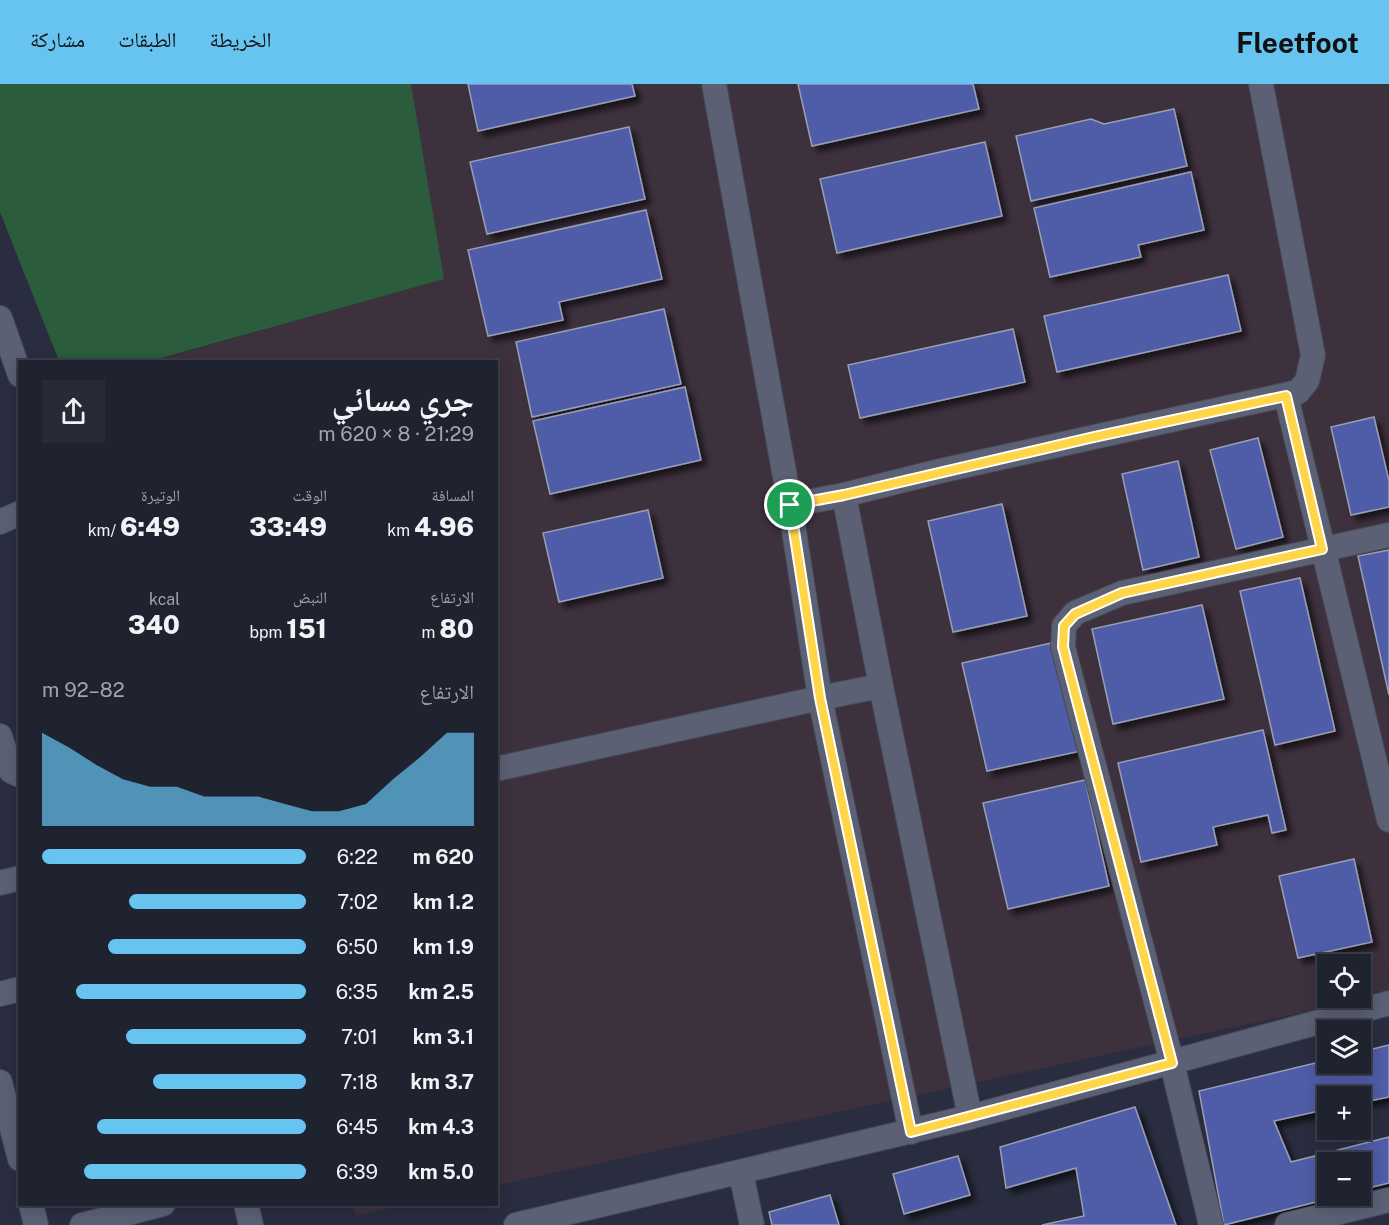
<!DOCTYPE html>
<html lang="ar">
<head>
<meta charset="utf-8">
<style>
	body { margin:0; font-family:"Public Sans","Noto Naskh Arabic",sans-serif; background:#272a37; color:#f1f3f6; direction:rtl; height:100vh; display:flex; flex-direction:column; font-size:22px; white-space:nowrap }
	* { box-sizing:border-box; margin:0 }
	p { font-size:20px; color:#a1a4aa }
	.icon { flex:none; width:33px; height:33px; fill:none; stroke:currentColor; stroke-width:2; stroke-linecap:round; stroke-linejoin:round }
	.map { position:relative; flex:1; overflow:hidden; direction:ltr }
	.drawer { position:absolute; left:18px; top:276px; width:480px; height:846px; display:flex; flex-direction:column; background:#1f222f; border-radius:0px; box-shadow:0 3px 15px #0003,0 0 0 2px #3c3f4b; direction:rtl }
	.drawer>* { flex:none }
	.controls { position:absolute; left:1317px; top:870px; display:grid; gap:12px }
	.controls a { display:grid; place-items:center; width:54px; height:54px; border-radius:0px; background:#1f222f; box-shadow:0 3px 15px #0003,0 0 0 2px #3c3f4b; font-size:30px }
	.pin { position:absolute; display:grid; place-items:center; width:51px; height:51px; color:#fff; margin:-26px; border:3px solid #fff; border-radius:50%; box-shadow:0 2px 6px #0007 }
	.round { display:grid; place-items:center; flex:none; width:63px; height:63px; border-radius:0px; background:#272a37 }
	.headline { display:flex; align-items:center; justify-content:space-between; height:102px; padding:0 24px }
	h1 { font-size:33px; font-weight:800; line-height:45px }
	.figures { display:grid; grid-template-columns:repeat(3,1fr); gap:9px; height:102px; padding:6px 24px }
	.figures div { display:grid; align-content:center }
	.figures b { font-size:26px; font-weight:800 }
	.figures small { font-size:16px; font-weight:400 }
	.figures p { font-size:16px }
	.chart { height:168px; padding:12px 24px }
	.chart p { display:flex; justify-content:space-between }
	.chart svg { width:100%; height:108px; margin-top:6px; fill:#67c4f0; opacity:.7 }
	ul { padding:0 24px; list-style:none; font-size:20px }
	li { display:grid; grid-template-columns:96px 72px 1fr; align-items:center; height:45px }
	li i { height:15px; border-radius:8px; background:#67c4f0 }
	header { display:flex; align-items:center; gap:36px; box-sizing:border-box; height:84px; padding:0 30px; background:#67c4f0; color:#111 }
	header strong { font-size:28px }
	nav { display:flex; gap:33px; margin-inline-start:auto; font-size:21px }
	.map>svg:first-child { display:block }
</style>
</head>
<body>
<header>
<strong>Fleetfoot</strong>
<nav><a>الخريطة</a><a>الطبقات</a><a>مشاركة</a></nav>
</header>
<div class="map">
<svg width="1389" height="1141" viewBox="0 0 1389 1141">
	<defs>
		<filter id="shadow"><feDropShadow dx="5.5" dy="5.5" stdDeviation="3" flood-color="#0009"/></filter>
	</defs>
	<rect width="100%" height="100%" fill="#292d3f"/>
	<g fill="#3e313e" fill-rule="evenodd">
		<path d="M 411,0 L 1389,0 L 1389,910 L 497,1101 L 496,278 L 151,278 L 443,195 ZM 1328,880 L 1360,880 L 1360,914 L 1328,914 Z"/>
		<polygon points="352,1121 352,1120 405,1121 356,1131"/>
	</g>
	<polygon fill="#2b5d3d" points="0,0 411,0 444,195 151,277 59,277 0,128"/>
	<g fill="#4f5ca7" stroke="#989eb4" stroke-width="1.5" filter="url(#shadow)">
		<polygon points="468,0 632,0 635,12 478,47"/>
		<polygon points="798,0 973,0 979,25 812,62"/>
		<polygon points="1174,25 1187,82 1031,117 1016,52 1091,35 1104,40"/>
		<polygon points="629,43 645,115 487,150 470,78"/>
		<polygon points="985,58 1002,132 837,169 820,95"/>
		<polygon points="1191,88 1204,146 1138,161 1141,173 1050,193 1034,124"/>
		<polygon points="646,126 662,195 559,218 563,236 488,252 468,166"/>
		<polygon points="1228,191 1241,247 1057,288 1044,232"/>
		<polygon points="664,225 681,300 532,333 516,258"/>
		<polygon points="1013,245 1025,298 860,334 848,281"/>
		<polygon points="685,303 701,376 550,410 533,337"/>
		<polygon points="1374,333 1389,397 1389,423 1351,431 1331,343"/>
		<polygon points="1258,354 1283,453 1236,465 1210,366"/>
		<polygon points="1178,377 1199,473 1143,486 1122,390"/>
		<polygon points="1002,420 1027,532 953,548 928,437"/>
		<polygon points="648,426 663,494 559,518 543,449"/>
		<polygon points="1389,466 1389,611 1358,472"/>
		<polygon points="1300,494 1335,647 1275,661 1240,507"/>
		<polygon points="1202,521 1224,615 1113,640 1092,545"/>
		<polygon points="1056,558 1081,667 987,687 962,579"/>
		<polygon points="1263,646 1286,746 1272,749 1268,731 1213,743 1217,761 1141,778 1118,679"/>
		<polygon points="1085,696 1109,802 1008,825 983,719"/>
		<polygon points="1354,775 1372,858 1298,874 1279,792"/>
		<polygon points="1389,961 1389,1013 1360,1019 1360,1012 1328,1012 1328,1025 1274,1037 1291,1078 1389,1053 1389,1099 1360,1106 1360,1078 1328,1078 1328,1112 1340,1112 1224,1141 1199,1007 1328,976 1328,980 1360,980 1360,968"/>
		<polygon points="1135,1023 1176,1141 1042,1141 1084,1132 1076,1084 1006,1104 1000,1063"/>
		<polygon points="958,1072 970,1111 904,1130 893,1090"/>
		<polygon points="830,1111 839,1141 772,1141 769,1128"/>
	</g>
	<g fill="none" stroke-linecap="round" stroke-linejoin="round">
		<g stroke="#444856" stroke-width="26">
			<g id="minor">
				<polyline points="714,0 790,421 820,614 911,1048"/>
				<polyline points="0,234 20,291"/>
				<polyline points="1286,312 1389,736"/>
				<polyline points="844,411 881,602 970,1033"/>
				<polyline points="790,421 844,411 940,387 1298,308 1307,297 1313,271 1261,0"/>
				<polyline points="0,438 20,429"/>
				<polyline points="0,652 11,687 20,691"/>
				<polyline points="496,685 820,614 881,602"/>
				<polyline points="0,799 20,794"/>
				<polyline points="0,910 20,905"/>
				<polyline points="0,998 20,1075"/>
				<polyline points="741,1089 752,1141"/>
				<polyline points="31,1120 36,1141"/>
				<polyline points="246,1120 251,1141"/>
				<polyline points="82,1141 163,1120"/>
				<polyline points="516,1141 970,1033 1389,919"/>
				<polyline points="1211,1141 1172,979 1063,563 1064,542 1075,529 1122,509 1389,451"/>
				<polyline points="1287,1141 1389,1116"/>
			</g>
		</g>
		<use href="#minor" stroke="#5b6074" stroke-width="24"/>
	</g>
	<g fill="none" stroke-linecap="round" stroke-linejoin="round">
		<g stroke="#fff" stroke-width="12">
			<polygon id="route" points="1286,312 1322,465 1122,509 1075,530 1064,542 1063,563 1172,979 911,1048 820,614 790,421 844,411 1094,353"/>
		</g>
		<use href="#route" stroke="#ffd54a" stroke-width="8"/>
	</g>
</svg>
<div class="controls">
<a><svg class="icon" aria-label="locate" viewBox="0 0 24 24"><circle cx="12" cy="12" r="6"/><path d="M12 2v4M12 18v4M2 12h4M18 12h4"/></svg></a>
<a><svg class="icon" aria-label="layers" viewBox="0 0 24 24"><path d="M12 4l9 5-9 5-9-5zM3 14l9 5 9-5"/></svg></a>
<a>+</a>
<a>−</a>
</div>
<div class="pin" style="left:790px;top:421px;background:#1e9e55"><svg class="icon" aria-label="arrive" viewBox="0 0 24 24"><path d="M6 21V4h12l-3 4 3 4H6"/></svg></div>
<section class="drawer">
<div class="headline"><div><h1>جري مسائي</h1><p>21:29 · 8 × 620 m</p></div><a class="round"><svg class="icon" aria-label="share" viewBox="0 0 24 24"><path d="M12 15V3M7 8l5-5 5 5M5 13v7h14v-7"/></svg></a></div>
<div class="figures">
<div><p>المسافة</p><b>4.96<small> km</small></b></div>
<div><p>الوقت</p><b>33:49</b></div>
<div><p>الوتيرة</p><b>6:49<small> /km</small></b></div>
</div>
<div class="figures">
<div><p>الارتفاع</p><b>80<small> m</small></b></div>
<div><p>النبض</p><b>151<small> bpm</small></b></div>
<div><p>kcal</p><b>340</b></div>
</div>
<div class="chart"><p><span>الارتفاع</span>82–92 m</p>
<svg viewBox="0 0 160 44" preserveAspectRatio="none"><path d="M0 44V6L10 12L20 19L30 25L40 28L50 28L60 32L70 32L80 32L90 35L100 38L110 38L120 35L130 25L140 16L150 6L160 6V44z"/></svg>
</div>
<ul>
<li><b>620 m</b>6:22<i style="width:100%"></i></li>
<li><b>1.2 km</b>7:02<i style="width:67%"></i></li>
<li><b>1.9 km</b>6:50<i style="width:75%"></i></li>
<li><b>2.5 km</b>6:35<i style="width:87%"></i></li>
<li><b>3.1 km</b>7:01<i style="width:68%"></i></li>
<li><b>3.7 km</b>7:18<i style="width:58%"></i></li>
<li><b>4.3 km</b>6:45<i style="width:79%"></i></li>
<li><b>5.0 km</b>6:39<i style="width:84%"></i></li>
</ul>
</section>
</div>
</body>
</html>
